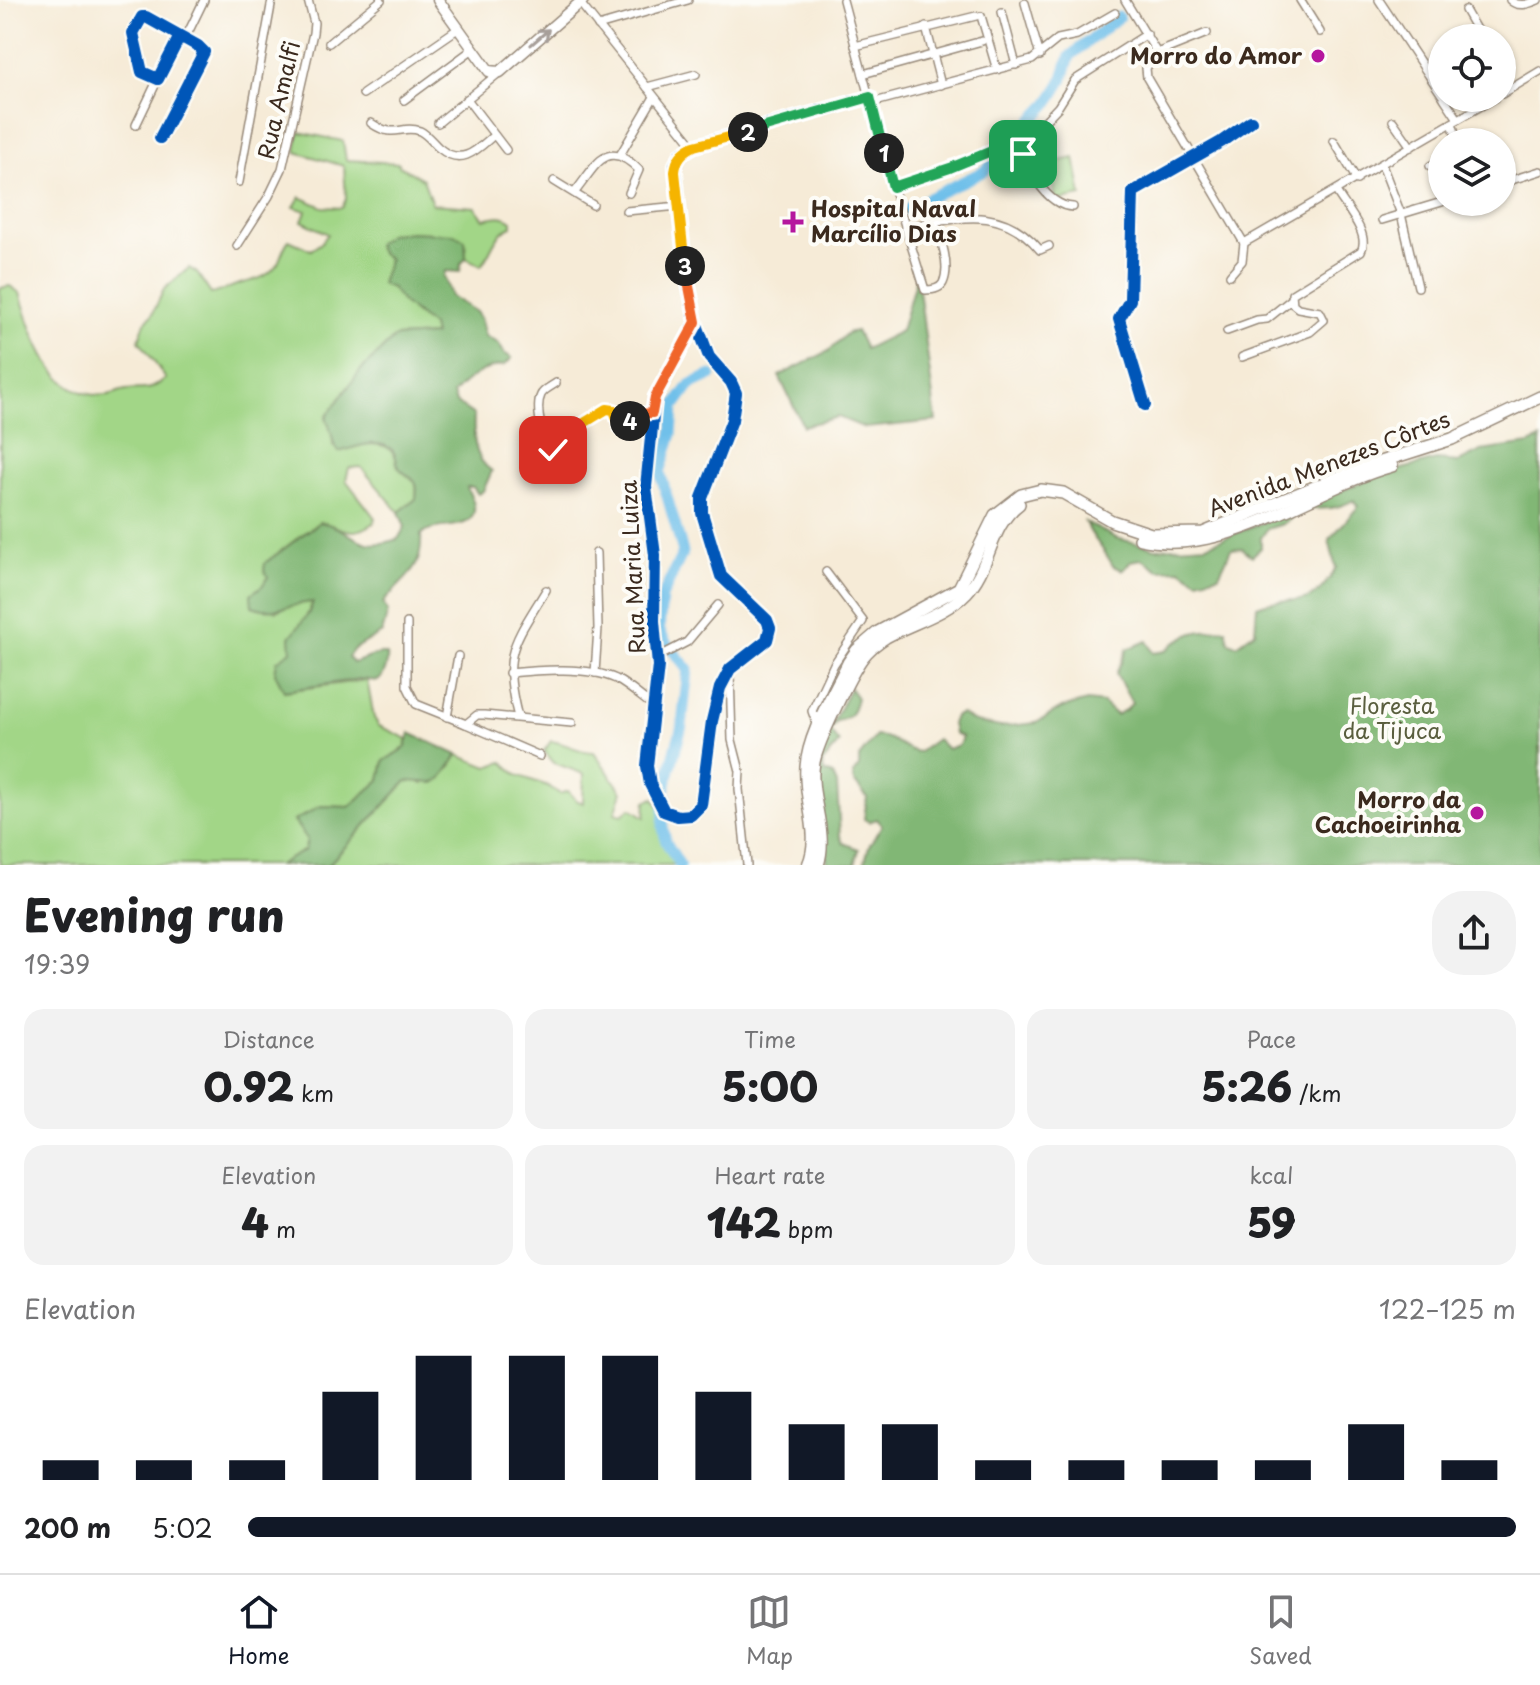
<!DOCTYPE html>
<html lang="en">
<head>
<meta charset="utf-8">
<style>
	body { margin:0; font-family:"Playpen Sans",sans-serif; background:#f2f2f2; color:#202124; height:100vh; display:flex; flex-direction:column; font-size:30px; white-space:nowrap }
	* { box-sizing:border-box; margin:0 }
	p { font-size:26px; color:#757577 }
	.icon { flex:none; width:44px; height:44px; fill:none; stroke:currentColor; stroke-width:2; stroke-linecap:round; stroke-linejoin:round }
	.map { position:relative; height:865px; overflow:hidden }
	.drawer { display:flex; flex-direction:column; background:#fff; flex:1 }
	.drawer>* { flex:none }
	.buttons { position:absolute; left:1428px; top:24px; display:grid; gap:16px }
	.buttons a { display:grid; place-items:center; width:88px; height:88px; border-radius:50%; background:#fff; box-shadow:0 2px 6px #0004; font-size:40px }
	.pin { position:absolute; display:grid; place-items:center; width:68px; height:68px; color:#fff; margin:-34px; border-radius:16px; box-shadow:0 4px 12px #0006 }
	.km { position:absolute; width:40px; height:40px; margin:-20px; border-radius:50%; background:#222; color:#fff; font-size:22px; line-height:40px; text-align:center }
	.round { display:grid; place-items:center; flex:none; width:84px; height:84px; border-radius:32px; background:#f2f2f2 }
	.overview { display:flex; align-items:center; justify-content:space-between; height:136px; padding:0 24px }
	h1 { font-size:44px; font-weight:800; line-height:60px }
	.stats { display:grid; grid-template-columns:repeat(3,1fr); gap:12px; height:136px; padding:8px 24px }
	.stats div { display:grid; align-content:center; border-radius:20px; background:#f2f2f2; text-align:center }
	.stats b { font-size:40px; font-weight:800 }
	.stats small { font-size:22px; font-weight:400 }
	.stats p { font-size:22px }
	.chart { height:224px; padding:16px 24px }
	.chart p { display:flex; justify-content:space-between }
	.chart svg { width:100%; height:144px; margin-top:8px; stroke:#111827; stroke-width:6 }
	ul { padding:0 24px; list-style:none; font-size:26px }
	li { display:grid; grid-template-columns:128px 96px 1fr; align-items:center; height:60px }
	li i { height:20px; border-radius:10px; background:#111827 }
	.tab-bar { display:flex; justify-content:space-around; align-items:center; height:112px; border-top:2px solid #e0e0e0; background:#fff; font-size:22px; color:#757577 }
	.tab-bar a { display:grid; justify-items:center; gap:4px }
	.tab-bar .active { color:#111827 }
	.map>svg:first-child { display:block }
</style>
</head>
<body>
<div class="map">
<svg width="1540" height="865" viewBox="0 0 1540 865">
	<rect width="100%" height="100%" fill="#fdfcf7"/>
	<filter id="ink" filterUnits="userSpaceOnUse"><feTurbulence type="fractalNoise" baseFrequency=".0125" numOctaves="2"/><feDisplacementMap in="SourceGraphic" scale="16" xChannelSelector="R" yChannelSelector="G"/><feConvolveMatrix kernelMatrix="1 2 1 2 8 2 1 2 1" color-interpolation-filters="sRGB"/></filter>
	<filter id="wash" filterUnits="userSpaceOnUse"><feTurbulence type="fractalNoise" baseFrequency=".006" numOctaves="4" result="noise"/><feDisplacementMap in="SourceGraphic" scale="32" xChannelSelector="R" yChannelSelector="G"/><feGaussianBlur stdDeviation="1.8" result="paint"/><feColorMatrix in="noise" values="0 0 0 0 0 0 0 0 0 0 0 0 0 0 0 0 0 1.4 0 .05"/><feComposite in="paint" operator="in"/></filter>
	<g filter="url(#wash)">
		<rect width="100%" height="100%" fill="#f6ebd7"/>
		<g fill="#a2d687" stroke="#6e8052" stroke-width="2">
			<path d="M 299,132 L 343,141 L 346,160 L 399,163 L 399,166 L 423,179 L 432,204 L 475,207 L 484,219 C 495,216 503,214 512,221 L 512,226 C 494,233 492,252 481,266 L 466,258 L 466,249 L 430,232 L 388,234 L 380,253 L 389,259 L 381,284 L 392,288 L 402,302 L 432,326 L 434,335 L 395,337 L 361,370 L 326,417 L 332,430 L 333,446 L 346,450 C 360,444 386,439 395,455 C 397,459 396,464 399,468 C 410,482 419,473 416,499 L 399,512 L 361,467 L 349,468 L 346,480 L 375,518 L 374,523 C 351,539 344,527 319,522 L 265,563 L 268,577 L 263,586 L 276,611 L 293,604 L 313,602 L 291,651 L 284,691 L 367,680 L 374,718 L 379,726 L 408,739 L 406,747 L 384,761 L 380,780 L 349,807 L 321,806 L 294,821 L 307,839 L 305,850 L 278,865 L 0,865 L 0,288 L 10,286 L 20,293 C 33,336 52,401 108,395 C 114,394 120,391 126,390 C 149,387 145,394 166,379 L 139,340 L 145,322 L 152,315 L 164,289 L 189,268 L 197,273 L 211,294 C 222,292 229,287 240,284 C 256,279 267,279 278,263 C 282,255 283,247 289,240 L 311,250 L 321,243 L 328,234 L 302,221 L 306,211 L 294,207 L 300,197 L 323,207 L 342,208 L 346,199 L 344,166 L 296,152 Z"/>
			<polygon points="1038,141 1041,163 1029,164 1026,143"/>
			<polygon points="1075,158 1082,196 1056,201 1049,163"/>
			<path d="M 551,741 C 567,743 577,752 594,752 L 622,792 L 615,813 L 622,815 L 631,808 L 645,817 L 646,801 L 654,798 L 667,819 L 665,842 L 675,855 L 674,865 L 328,865 L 407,781 L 415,780 L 423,784 L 451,766 L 458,755 L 488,767 L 503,762 L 517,775 L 548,786 L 560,794 L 568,791 L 576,800 L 583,803 L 584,774 L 554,763 L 544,751 Z"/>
		</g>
		<g fill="#81b774" stroke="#5e7049" stroke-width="2">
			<path d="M 411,232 L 454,234 L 465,240 L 466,258 L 461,264 L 460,272 L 445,271 L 444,276 L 451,296 L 476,312 L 480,318 L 485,336 L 499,344 L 504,353 L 512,358 L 505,365 C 483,367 468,378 453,394 L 456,403 L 474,415 C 473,435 473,459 492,471 L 483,491 L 478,494 L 473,487 L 467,487 C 469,494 473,498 474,505 C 478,535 435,520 421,535 C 423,573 404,576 383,603 L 388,612 L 382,633 L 354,649 L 348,657 L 353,663 L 379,654 L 387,654 C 388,664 385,675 378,681 L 359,679 L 284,691 L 275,673 L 277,661 L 291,651 L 290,637 L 309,613 L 313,602 C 289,604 277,615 252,606 L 251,594 L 262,586 L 268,577 L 264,570 L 265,563 L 320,522 C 356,529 356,554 398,539 L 405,527 L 399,512 L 416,499 C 419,476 413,482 400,469 C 396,464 397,456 393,451 C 380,436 354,448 339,452 C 331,443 332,429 326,417 L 361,370 L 395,337 L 434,335 L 432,326 L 402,302 L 392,288 L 381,284 L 389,259 L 380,253 L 376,245 L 388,234 Z"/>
			<polygon points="917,274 936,421 865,428 838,417 803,426 779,376 829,351 847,333 856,331 865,349 901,331"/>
			<path d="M 1540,439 L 1540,865 L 864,865 L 869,846 L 882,825 L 877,819 L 869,822 L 864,819 L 867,797 L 854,782 L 853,774 L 859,767 L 859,757 L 876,736 C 894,736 902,750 919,752 L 937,739 L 947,749 L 959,745 L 962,737 L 954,733 L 952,724 L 955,716 L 961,714 L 975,722 L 1000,727 L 1036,723 L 1062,708 L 1087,701 L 1103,703 L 1116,715 L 1127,709 L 1132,703 L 1116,674 L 1127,649 L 1147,641 L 1153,653 L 1166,651 C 1183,632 1201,630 1226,629 L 1229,642 L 1237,645 L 1255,632 L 1257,606 C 1296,591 1308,617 1336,568 L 1329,540 L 1358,507 L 1354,500 C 1327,515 1313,504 1292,512 L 1291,518 L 1283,524 L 1267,529 L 1261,538 L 1261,548 L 1252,556 L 1242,548 L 1231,549 L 1219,575 L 1198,580 L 1180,569 L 1159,570 L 1142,559 L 1131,561 L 1123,570 L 1113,566 C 1105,550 1092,538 1085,522 L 1116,538 L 1156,548 L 1207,545 L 1383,474 L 1436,460 L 1459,462 L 1481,451 L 1530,444 Z"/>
			<path d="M 850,688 L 857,698 C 853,712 852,718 837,721 L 830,731 L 839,743 L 822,763 L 824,772 L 833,775 L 837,784 L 840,836 L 843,843 L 859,849 L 855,865 L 828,865 C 821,831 813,779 823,745 C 829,726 842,706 850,688 Z"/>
			<polygon points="410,733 458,755 441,779 434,783 407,781 328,865 278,865 305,850 307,839 294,821 321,806 349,807 380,780 384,761 406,747"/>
		</g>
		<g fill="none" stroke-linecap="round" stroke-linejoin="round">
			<g stroke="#6fc0ea" stroke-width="11">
				<polyline points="1013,135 1026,127 1048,104 1062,81 1070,56 1119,17"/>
				<polyline points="904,210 984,171 1001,153"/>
				<polyline points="680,865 666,842 663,827 666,784 682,726 688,669 667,644 659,630 662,597 683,552 660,472 672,434 674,407 690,385 711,375"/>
			</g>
		</g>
	</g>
	<g filter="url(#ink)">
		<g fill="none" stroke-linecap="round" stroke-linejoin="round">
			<g stroke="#988a7a" stroke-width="10">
				<g id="street">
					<path d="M 843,0 L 893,187 L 925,290 C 931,290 940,289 943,283 C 951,266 941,239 935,223"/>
					<polyline points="1125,0 1157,53 1146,68 1147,78 1244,243 1242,261 1230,275"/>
					<polyline points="1300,0 1320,32"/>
					<polyline points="1379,0 1442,95"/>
					<path d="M 1510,0 C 1518,8 1529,4 1538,0"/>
					<polyline points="580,3 694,146"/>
					<polyline points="1025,3 1040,56"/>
					<polyline points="1465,10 1481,38"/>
					<polyline points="1002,12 1016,65"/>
					<polyline points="981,16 997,70"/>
					<polyline points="598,26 688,0"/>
					<polyline points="926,27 941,85"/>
					<polyline points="185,39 204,0"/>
					<polyline points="329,43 381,0"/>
					<polyline points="855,46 976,16"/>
					<polyline points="1157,53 1207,33"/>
					<polyline points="863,74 982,41"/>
					<polyline points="1502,75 1510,89"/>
					<polyline points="647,87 696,74"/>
					<polyline points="363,94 459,28"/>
					<polyline points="1502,94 1540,71"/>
					<polyline points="1444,98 1458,119"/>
					<polyline points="467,99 506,150"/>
					<polyline points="404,100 473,49"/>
					<polyline points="871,103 1032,60 1058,39 1077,35 1115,13"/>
					<polyline points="1393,121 1411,147"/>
					<path d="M 371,123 C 396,140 401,124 420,131 C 428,135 433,143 439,148 C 462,167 477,150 494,135"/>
					<polyline points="438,123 500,72"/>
					<polyline points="1452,123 1458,142"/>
					<polyline points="136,125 158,79"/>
					<polyline points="160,138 204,52 198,46 146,17 142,17 133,33 142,72 158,79 180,36"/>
					<path d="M 1018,140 C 1026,164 1044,206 1073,207"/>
					<polyline points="1334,141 1357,180"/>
					<polyline points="620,155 654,97"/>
					<polyline points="1382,165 1401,214 1418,287"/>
					<polyline points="1430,166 1442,159"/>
					<polyline points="554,181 593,205"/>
					<polyline points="239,182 272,0"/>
					<polyline points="1502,183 1540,171"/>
					<polyline points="893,187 950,168 1036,130 1058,107 1075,80 1147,34"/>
					<path d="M 575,192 C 596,166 606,137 639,170 L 629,193"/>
					<polyline points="626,211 679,206"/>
					<polyline points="1382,220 1442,202"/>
					<path d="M 905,227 C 958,219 1001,203 1040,250 L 1049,246"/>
					<polyline points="1244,243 1495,98"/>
					<polyline points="237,246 269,196 282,169 313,33 314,23 308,0"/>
					<polyline points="696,322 655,397 646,487 655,555 654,621 658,666 647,766 650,784 664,811 678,816 691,815 701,805 712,721 720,688 730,669 767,640 770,628 767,620 721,576 702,513 702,498 732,420 736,393 731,382 709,357 696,322 685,268 675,165 681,154 694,146 870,97"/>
					<polyline points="1227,331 1257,320 1267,319 1292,299"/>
					<path d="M 1242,357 L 1310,332 L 1324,320 L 1320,312 L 1298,308 L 1293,304 L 1292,294 L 1361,251 C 1371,234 1345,207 1336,191"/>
					<path d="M 556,383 C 552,386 543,390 541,395 C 535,407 542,443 553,450 L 566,448 L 576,428 L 607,409 L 614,410 L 621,428 L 637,414 L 652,413"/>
					<polyline points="1145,405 1119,319 1130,300 1133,192 1221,142 1251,121"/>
					<polyline points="407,623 407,686 416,704 466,724 477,715 484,715 572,723"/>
					<polyline points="658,657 687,642 718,605"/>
					<path d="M 509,673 C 539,670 588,666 616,679 C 629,686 641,697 653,706"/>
					<polyline points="595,673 598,628 596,553"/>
					<polyline points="730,673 732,740 740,771 739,789 747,865"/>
					<polyline points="447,717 458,656"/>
					<path d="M 518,717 C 501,653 514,643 546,590"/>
					<polyline points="466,724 540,756"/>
					<polyline points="817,725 812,711 834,664 863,621 826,572"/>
				</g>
			</g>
			<g stroke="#988a7a" stroke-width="13">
				<polyline id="secondary" points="438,0 489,71 500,72 583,0"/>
			</g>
			<g stroke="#988a7a" stroke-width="14">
				<g id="primary">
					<path d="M 1140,539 C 1227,558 1310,489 1392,466"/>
					<path d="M 808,865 C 822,834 803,799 806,767 C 808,734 834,693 848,663 L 857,650 L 878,632 L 959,588 L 995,515 L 1021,495 L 1041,490 L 1063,493 L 1112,521 L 1151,534 L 1203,533 L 1358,469 L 1452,439 L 1540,397"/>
					<path d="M 818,865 C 829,830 808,797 814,762 C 818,742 850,674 863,657 C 869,649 878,642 886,637 C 912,623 946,614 966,593 C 991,568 989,526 1019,504"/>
				</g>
			</g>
			<use href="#street" stroke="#fff" stroke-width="7"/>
			<use href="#secondary" stroke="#fff" stroke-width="10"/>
			<use href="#primary" stroke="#fff" stroke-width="11"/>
			<g stroke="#fdfcf7" stroke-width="17">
				<g id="cycleway">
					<polyline points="160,138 204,52 198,46 146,17 142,17 133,33 142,72 158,79 180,36"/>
					<polyline points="696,322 655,397 646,487 655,555 654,621 658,666 647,766 650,784 664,811 678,816 691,815 701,805 712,721 720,688 730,669 767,640 770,628 767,620 721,576 702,513 702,498 732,420 736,393 731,382 709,357 696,322 685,268 675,165 681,154 694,146 870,97"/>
					<polyline points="1145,405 1119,319 1130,300 1133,192 1221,142 1251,121"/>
				</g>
			</g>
			<use href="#cycleway" stroke="#0057b8" stroke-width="12"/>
		</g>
		<defs><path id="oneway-shaft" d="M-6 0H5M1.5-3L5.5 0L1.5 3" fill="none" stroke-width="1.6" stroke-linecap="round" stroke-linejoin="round" transform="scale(2)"/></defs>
		<use stroke="#a79f9a" href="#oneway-shaft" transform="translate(540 37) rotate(-41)"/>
	</g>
	<g fill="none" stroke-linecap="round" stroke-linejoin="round" filter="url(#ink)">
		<g stroke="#fff" stroke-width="16">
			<polyline id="split-1" points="884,153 893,187 950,168 1018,140 1023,154"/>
		</g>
		<g stroke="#fff" stroke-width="16">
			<polyline id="split-2" points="748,132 870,97 884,153"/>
		</g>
		<g stroke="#fff" stroke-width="16">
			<path id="split-3" d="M 685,266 L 675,172 C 676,159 682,152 694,146 L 748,132"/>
		</g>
		<g stroke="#fff" stroke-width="16">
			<polyline id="split-4" points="630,421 637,414 652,413 655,397 696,322 685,266"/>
		</g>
		<g stroke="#fff" stroke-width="16">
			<polyline id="split-5" points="553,450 566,448 576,428 607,409 614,410 620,428 630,421"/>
		</g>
		<use href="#split-1" stroke="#22a559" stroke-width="10"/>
		<use href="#split-2" stroke="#22a559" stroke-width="10"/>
		<use href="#split-3" stroke="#f5b400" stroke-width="10"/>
		<use href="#split-4" stroke="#f0652b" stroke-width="10"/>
		<use href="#split-5" stroke="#f5b400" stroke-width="10"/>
	</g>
	<g fill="#b5179e" stroke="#fdfcf7" stroke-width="3">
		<circle cx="1318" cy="56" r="8"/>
		<path d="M789 210h8v8h8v8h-8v8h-8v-8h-8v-8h8z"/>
		<circle cx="1477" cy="813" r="8"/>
	</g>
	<g text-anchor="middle" stroke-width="8" stroke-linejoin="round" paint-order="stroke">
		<g font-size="22" font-weight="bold" fill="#3b2a1e" stroke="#fdfcf7" text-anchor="end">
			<text x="1302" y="64">Morro do Amor</text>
			<text x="811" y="217" text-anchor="start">Hospital Naval<tspan x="811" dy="25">Marcílio Dias</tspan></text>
			<text x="1461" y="808">Morro da<tspan x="1461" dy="25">Cachoeirinha</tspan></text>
		</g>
		<g font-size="22" fill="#3b2a1e" stroke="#fdfcf7">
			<text transform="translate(279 100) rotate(-77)" y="8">Rua Amalfi</text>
			<text transform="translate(1329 464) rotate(-21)" y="8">Avenida Menezes Côrtes</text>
			<text transform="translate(633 567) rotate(-93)" y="8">Rua Maria Luiza</text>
		</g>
		<g font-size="22" fill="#5a5e3e" stroke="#fdfcf7">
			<text x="1392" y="714">Floresta<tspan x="1392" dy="25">da Tijuca</tspan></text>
		</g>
	</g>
</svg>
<div class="buttons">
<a><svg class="icon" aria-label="locate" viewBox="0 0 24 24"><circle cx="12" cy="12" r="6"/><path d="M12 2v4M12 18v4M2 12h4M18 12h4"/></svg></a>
<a><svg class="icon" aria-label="layers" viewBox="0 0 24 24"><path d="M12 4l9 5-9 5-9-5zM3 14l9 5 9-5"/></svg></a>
</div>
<div class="pin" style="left:1023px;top:154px;background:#1e9e55"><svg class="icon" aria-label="arrive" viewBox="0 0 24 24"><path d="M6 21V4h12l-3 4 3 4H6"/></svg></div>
<div class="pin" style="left:553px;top:450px;background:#d93025"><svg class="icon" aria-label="check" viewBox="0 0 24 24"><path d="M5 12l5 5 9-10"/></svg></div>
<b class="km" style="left:884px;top:153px">1</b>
<b class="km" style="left:748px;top:132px">2</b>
<b class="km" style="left:685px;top:266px">3</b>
<b class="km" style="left:630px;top:421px">4</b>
</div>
<section class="drawer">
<div class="overview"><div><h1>Evening run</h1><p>19:39</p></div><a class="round"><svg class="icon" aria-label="share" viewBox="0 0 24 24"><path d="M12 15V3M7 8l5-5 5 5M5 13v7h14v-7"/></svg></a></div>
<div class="stats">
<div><p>Distance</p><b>0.92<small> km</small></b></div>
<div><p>Time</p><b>5:00</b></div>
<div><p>Pace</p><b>5:26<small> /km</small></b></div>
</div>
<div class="stats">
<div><p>Elevation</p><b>4<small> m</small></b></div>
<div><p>Heart rate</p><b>142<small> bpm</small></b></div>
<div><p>kcal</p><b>59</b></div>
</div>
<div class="chart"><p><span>Elevation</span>122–125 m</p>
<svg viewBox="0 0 160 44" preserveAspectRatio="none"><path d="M5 44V38M15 44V38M25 44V38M35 44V17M45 44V6M55 44V6M65 44V6M75 44V17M85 44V27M95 44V27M105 44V38M115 44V38M125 44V38M135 44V38M145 44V27M155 44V38"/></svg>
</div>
<ul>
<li><b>200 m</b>5:02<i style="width:100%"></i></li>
</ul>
</section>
<nav class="tab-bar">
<a class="active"><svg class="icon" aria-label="home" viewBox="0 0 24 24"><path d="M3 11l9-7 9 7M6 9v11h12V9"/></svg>Home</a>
<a><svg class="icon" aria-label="map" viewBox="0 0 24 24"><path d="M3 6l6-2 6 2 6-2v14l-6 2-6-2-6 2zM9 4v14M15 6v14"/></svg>Map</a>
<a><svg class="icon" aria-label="saved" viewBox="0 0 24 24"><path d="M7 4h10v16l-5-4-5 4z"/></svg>Saved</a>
</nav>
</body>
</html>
